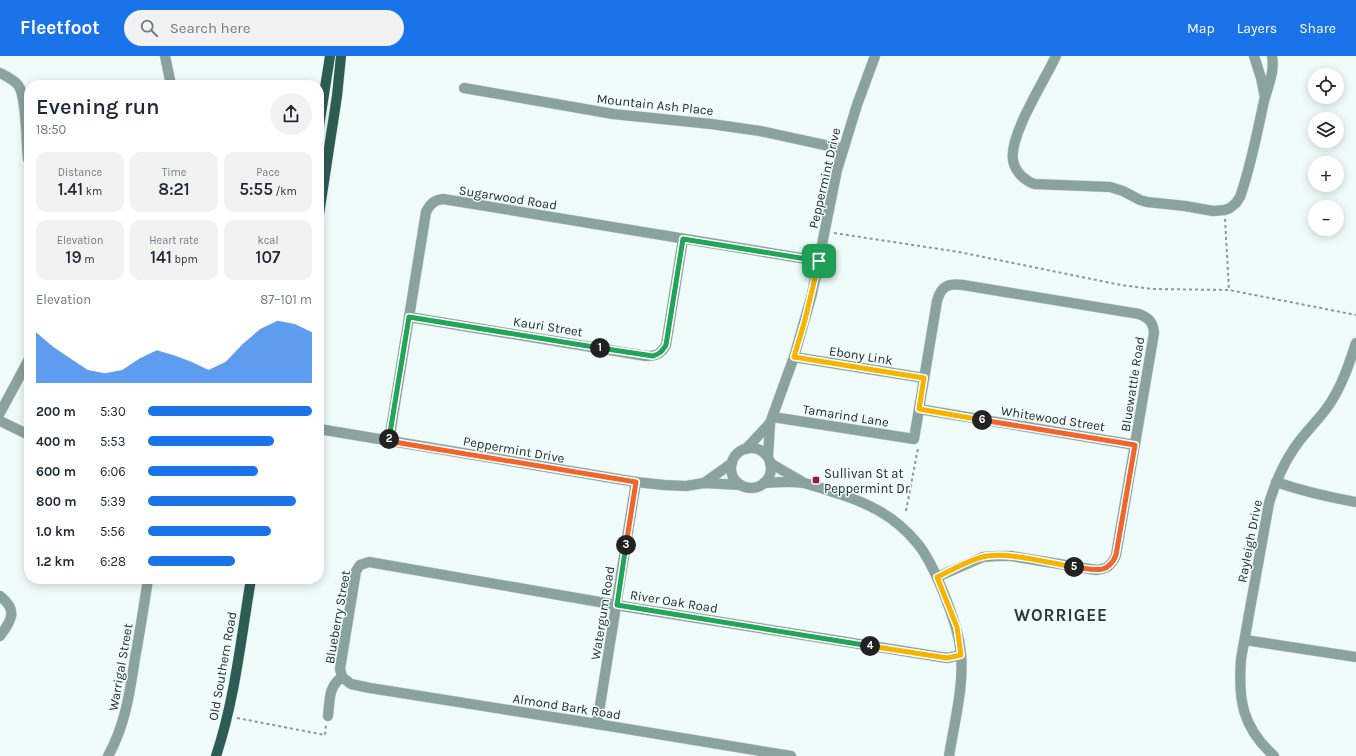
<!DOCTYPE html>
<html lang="en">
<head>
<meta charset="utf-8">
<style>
	body { margin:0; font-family:Karla,sans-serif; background:#f2f2f3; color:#1f2937; height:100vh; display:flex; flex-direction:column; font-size:15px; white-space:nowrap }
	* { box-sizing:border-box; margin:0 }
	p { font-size:13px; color:#747a83 }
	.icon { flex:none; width:22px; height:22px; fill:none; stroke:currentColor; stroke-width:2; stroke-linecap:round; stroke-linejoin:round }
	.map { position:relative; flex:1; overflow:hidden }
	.sheet { position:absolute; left:24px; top:24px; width:300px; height:504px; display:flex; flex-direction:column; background:#fff; border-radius:16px; box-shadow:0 2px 10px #0003 }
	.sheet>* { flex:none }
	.controls { position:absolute; left:1308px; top:12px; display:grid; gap:8px }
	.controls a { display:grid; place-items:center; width:36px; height:36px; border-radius:50%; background:#fff; box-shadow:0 2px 10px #0003; font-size:20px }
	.pin { position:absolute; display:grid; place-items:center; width:34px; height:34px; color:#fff; margin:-17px; border-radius:8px; box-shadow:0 2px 6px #0006 }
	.km { position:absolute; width:20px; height:20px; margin:-10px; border-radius:50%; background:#222; color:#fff; font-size:11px; line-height:20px; text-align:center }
	.round { display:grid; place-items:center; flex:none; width:42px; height:42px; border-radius:21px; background:#f2f2f3 }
	.overview { display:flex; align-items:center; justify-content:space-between; height:68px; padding:0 12px }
	h1 { font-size:22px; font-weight:600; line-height:30px }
	.metrics { display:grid; grid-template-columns:repeat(3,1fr); gap:6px; height:68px; padding:4px 12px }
	.metrics div { display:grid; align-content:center; border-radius:10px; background:#f2f2f3; text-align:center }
	.metrics b { font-size:17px; font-weight:600 }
	.metrics small { font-size:11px; font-weight:400 }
	.metrics p { font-size:11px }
	.chart { height:112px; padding:8px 12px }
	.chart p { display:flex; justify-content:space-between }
	.chart svg { width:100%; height:72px; margin-top:4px; fill:#1a73e8; opacity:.7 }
	ul { padding:0 12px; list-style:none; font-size:13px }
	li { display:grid; grid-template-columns:64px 48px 1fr; align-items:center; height:30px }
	li i { height:10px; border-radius:5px; background:#1a73e8 }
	header { display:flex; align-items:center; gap:24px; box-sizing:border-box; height:56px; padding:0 20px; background:#1a73e8; color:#fff }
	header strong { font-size:19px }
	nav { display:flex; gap:22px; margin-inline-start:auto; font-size:14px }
	.search { width:280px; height:36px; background:#f2f2f3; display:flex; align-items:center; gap:10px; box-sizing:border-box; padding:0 14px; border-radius:22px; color:#747a83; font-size:15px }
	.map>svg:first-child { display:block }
</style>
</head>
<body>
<header>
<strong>Fleetfoot</strong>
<div class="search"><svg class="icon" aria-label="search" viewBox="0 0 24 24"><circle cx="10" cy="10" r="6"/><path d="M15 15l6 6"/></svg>Search here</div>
<nav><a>Map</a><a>Layers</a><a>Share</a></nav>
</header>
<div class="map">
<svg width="1356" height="700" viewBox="0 0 1356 700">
	<rect width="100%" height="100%" fill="#effcf9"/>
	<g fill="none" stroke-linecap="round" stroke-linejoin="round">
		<g stroke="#cbd6d4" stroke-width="11">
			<g id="minor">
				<polyline points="165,0 171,29"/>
				<path d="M 1056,0 C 1045,24 1009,79 1013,104 C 1015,116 1023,123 1034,128 L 1110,131 L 1123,135 L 1140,144 L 1147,146 L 1185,150 L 1213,155 L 1225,154 L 1230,152 L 1236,147 L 1240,141 C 1251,110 1257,77 1264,45 C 1268,30 1275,16 1272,0"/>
				<polyline points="1254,0 1261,22 1265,41"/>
				<path d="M 0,17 C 6,20 14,24 18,29 C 27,40 26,87 28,103"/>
				<polyline points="464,32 613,58 711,68 760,75 843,93"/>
				<path d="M 409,261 L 646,300 C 656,300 661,298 666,289 L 683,183"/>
				<polyline points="794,301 924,322"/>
				<polyline points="919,353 1135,389"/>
				<polyline points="0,357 29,303"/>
				<path d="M 773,361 L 914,383 L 937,245 C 941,230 948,227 963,229 L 1139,258 C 1149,262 1153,266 1154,277 L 1116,499 C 1112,509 1107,513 1096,514 L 1011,500 L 997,500 L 983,501 L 937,521"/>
				<polyline points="0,365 29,379"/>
				<polyline points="319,373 636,426 664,429 686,430 704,427 741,429"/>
				<path d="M 389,385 L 426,156 C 430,148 434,144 443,143 L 819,205"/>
				<circle cx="751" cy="412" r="20"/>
				<polyline points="746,393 770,367 794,301 812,238 837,114 857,49 875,0"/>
				<polyline points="768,401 770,367"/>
				<polyline points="770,407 801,425"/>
				<path d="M 1276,426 C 1302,435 1328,441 1356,446"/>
				<polyline points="704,427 732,407"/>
				<path d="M 764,427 C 778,426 791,425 804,427 C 813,429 823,433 833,436 C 866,446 894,459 917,487 C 929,501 939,525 946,543 C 953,562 959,577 961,598 C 964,631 954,668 949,700"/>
				<path d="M 0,540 C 18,554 12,564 0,580"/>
				<polyline points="1245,584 1356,601"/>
				<polyline points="342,621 340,613 356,515 360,509 369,506 634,552 947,602 961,599"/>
				<polyline points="342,621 351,628 370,632 597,668 791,700"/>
				<path d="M 328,660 C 330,644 328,631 342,621"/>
				<polyline points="597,668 636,426"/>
				<path d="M 108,700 C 125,670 130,636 135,602 C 140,576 144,549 148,523"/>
				<path d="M 1274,700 C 1242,671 1238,644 1241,603 L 1269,447 C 1275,428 1282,410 1293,394 C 1303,378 1318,365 1329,349 C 1342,330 1349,308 1356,287"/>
			</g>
		</g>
		<g stroke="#cbd6d4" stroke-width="11">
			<g id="major">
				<polyline points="319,70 330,0"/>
				<polyline points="319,158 337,40 341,0"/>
				<path d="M 216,700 C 235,643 241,582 251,523"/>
			</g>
		</g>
		<g stroke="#8e9795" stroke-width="2" stroke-dasharray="3 3" stroke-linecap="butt">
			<polyline points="1225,163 1229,234"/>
			<polyline points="834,177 959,196 1121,229 1152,233 1229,234 1356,259"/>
			<polyline points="906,455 918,392"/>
			<polyline points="237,662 325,679 326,669"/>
		</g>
		<use href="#minor" stroke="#8aa39d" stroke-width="10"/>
		<use href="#major" stroke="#2d5c54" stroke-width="10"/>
	</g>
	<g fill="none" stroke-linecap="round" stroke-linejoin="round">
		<g stroke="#fff" stroke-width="8">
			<path id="split-1" d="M 600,292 L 653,300 C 660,298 662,295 666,289 L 683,183 L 819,205"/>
		</g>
		<g stroke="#fff" stroke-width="8">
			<polyline id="split-2" points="389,383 409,261 600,292"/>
		</g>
		<g stroke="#fff" stroke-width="8">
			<polyline id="split-3" points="389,383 388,385 636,426 626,489"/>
		</g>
		<g stroke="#fff" stroke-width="8">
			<polyline id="split-4" points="626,489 617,549 870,590"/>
		</g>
		<g stroke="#fff" stroke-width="8">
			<path id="split-5" d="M 870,590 L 947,602 L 961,599 L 957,571 L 937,521 C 952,514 967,505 982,501 C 1006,495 1050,507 1074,511"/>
		</g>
		<g stroke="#fff" stroke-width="8">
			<path id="split-6" d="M 982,364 L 1135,389 L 1116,499 C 1108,520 1092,513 1074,511"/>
		</g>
		<g stroke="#fff" stroke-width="8">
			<polyline id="split-7" points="819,205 805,264 794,301 924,322 919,353 982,364"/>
		</g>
		<use href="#split-1" stroke="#22a559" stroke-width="5"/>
		<use href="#split-2" stroke="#22a559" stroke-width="5"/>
		<use href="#split-3" stroke="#f0652b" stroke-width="5"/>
		<use href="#split-4" stroke="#22a559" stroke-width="5"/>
		<use href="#split-5" stroke="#f5b400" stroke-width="5"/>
		<use href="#split-6" stroke="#f0652b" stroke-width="5"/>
		<use href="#split-7" stroke="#f5b400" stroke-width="5"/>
	</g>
	<rect fill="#a21054" stroke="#effcf9" stroke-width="1.5" x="812" y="420" width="8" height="8" rx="2"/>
	<g text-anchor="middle" stroke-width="3" stroke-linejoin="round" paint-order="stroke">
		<g font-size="13" fill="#262b2a" stroke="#effcf9">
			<text transform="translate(655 48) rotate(6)" y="5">Mountain Ash Place</text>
			<text transform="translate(824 122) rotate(-77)" y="5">Peppermint Drive</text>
			<text transform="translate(508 141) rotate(9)" y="5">Sugarwood Road</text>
			<text transform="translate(548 270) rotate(9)" y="5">Kauri Street</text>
			<text transform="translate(861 299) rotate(9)" y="5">Ebony Link</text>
			<text transform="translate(1132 328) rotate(-81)" y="5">Bluewattle Road</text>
			<text transform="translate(846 359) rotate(9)" y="5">Tamarind Lane</text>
			<text transform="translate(1053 362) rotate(9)" y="5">Whitewood Street</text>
			<text transform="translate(514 393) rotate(10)" y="5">Peppermint Drive</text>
			<text transform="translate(1249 485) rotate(-79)" y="5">Rayleigh Drive</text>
			<text transform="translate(674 545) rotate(9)" y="5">River Oak Road</text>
			<text transform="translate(602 557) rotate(-81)" y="5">Watergum Road</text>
			<text transform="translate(337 561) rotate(-80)" y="5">Blueberry Street</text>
			<text transform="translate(222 610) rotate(-80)" y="5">Old Southern Road</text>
			<text transform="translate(120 611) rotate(-80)" y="5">Warrigal Street</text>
			<text transform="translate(567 650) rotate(9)" y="5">Almond Bark Road</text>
		</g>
		<g font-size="13" fill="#262b2a" stroke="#effcf9" text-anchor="start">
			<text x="824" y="422">Sullivan St at<tspan x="824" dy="15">Peppermint Dr</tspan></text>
		</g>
		<g font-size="17" font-weight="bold" letter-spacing="1" fill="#2d3735" stroke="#effcf9">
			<text x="1061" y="565">WORRIGEE</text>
		</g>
	</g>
</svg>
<div class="controls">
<a><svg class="icon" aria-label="locate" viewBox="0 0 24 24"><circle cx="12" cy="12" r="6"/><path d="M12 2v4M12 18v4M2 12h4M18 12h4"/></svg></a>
<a><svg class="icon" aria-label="layers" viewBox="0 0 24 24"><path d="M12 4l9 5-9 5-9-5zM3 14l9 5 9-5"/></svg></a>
<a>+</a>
<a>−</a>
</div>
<div class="pin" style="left:819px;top:205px;background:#1e9e55"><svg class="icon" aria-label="arrive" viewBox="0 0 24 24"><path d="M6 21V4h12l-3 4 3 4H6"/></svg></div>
<b class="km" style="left:600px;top:292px">1</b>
<b class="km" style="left:389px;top:383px">2</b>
<b class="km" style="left:626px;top:489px">3</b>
<b class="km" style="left:870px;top:590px">4</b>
<b class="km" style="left:1074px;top:511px">5</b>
<b class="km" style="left:982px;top:364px">6</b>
<section class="sheet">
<div class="overview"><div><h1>Evening run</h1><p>18:50</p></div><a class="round"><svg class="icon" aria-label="share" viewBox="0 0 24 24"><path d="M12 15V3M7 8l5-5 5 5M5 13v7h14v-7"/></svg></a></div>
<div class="metrics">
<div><p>Distance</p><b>1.41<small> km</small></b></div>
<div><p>Time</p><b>8:21</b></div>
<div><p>Pace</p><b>5:55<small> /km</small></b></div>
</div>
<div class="metrics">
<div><p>Elevation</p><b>19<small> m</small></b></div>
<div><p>Heart rate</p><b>141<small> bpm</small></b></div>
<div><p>kcal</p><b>107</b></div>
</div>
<div class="chart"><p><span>Elevation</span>87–101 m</p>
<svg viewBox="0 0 160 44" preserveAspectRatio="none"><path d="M0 44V13L10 22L20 29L30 36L40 38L50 36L60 29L70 24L80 27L90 31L100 36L110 31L120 20L130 11L140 6L150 8L160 13V44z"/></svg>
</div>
<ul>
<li><b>200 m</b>5:30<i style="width:100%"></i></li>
<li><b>400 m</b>5:53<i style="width:77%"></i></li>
<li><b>600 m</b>6:06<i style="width:67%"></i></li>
<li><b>800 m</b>5:39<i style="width:90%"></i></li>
<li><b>1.0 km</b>5:56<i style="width:75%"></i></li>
<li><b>1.2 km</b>6:28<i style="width:53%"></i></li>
</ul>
</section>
</div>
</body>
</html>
